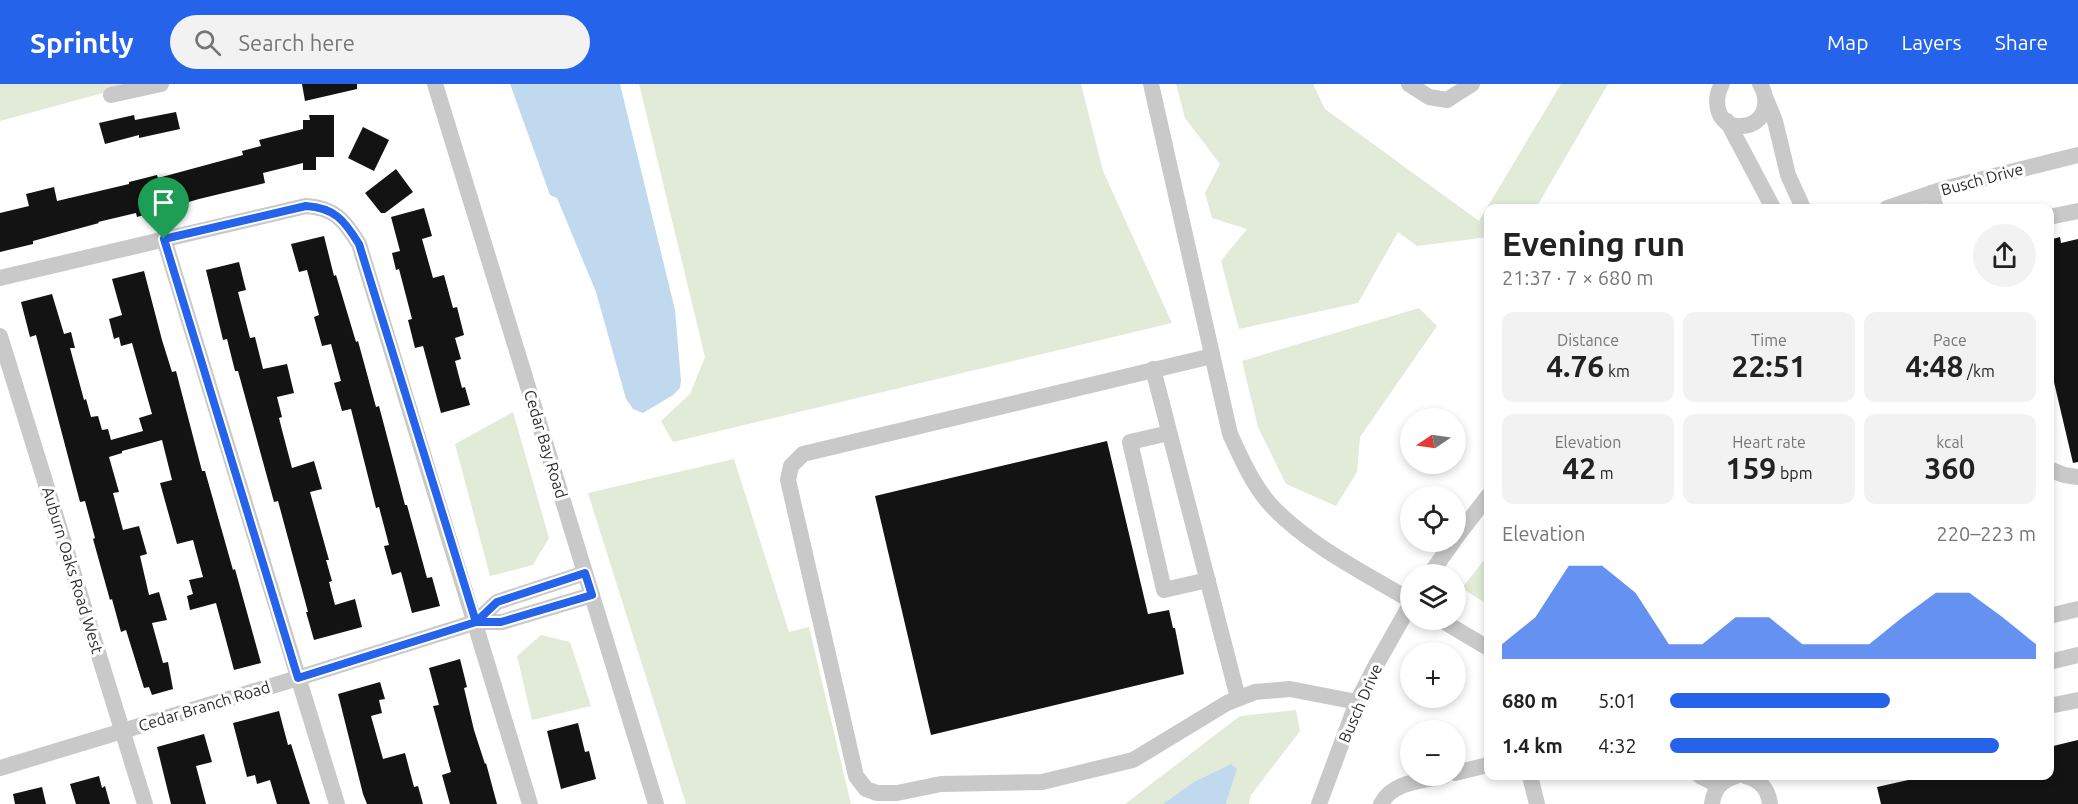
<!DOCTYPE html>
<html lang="en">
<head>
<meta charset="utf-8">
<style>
	body { margin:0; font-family:Ubuntu,sans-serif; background:#f2f2f2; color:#222; height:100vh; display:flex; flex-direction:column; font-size:22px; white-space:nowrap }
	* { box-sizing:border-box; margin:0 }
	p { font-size:20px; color:#767676 }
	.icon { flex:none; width:33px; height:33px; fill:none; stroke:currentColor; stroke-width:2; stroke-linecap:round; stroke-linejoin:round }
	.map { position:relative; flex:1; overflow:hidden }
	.details { position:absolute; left:1484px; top:120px; width:570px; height:576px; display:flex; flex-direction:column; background:#fff; border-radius:12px; box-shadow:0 3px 9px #0003 }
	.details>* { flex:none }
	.needle { width:39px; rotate:257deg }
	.fabs { position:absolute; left:1400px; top:324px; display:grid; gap:12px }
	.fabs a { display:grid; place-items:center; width:66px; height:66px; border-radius:50%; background:#fff; box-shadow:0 3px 9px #0003; font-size:30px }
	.pin { position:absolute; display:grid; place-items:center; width:51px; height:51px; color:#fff; margin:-62px -26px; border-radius:50% 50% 50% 0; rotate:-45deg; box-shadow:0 0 6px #0007 }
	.pin .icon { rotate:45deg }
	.round { display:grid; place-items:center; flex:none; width:63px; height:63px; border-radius:32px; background:#f2f2f2 }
	.head { display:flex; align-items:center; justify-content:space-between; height:102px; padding:0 18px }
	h1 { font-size:33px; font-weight:700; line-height:45px }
	.figures { display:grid; grid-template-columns:repeat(3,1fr); gap:9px; height:102px; padding:6px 18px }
	.figures div { display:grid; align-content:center; border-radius:12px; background:#f2f2f2; text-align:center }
	.figures b { font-size:30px; font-weight:700 }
	.figures small { font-size:16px; font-weight:400 }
	.figures p { font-size:16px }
	.chart { height:168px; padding:12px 18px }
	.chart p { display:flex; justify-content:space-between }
	.chart svg { width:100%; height:108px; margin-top:6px; fill:#2563eb; opacity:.7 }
	ul { padding:0 18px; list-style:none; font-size:20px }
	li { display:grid; grid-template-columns:96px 72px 1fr; align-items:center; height:45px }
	li i { height:15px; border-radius:8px; background:#2563eb }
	header { display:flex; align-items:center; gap:36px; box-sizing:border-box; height:84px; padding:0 30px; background:#2563eb; color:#fff }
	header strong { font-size:28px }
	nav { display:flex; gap:33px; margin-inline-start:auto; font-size:21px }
	.search { width:420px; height:54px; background:#f2f2f2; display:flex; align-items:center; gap:15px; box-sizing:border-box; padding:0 21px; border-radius:33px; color:#767676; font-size:22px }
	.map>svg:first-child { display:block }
</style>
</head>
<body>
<header>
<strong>Sprintly</strong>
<div class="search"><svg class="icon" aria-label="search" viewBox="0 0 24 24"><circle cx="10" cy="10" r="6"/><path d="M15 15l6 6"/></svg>Search here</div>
<nav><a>Map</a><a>Layers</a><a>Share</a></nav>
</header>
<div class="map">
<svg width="2078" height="720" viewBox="0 0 2078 720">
	<rect width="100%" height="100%" fill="#fff"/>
	<g fill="#e1ebd7">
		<polygon points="0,0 136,0 0,37"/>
		<polygon points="639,0 1081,0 1103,87 1172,239 673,358 661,337 690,310 705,273"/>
		<polygon points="1176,0 1314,0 1314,2 1325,25 1479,137 1561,0 1608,0 1536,124 1488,124 1488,153 1417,162 1398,148 1358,219 1239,245 1221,177 1247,145 1212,134 1205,109 1220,80 1185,34"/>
		<polygon points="1419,224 1437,242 1360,353 1357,388 1336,422 1286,400 1258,343 1242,277"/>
		<polygon points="513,328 549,454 533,481 490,492 455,360"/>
		<polygon points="734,375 789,548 809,543 851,720 686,720 588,409"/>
		<polygon points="1488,471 1488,521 1462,504"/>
		<polygon points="541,551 570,558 591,622 532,636 517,572"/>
		<polygon points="1296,626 1300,647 1251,711 1249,720 1226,720 1237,685 1192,699 1163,720 1125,720 1240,632"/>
	</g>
	<g fill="#c1d9ee">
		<polygon points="510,0 620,0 675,226 681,297 680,304 673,311 643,329 633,325 626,315 596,208 557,114 550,111"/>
		<polygon points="1231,680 1237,685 1226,720 1163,720 1192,699"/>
	</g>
	<g fill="#131313">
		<polygon points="302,0 357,0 357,5 305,17"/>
		<polygon points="176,28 180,45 139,54 139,51 105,60 99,39 134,31 135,36"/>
		<polygon points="309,31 334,31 334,73 316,73 316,86 303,86 303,79 263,89 265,99 199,115 137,133 136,129 98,138 99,139 33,157 33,160 0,168 0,129 29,122 26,110 54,103 57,117 129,100 129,98 157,91 158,94 243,71 242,67 261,62 259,56 303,45 303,36 310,36"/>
		<polygon points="363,43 389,56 374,87 348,74"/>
		<polygon points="396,85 413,108 385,129 381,129 365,109"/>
		<polygon points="424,124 432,152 422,155 433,194 444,191 453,224 457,223 464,251 455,254 461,275 455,277 462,304 465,303 470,321 441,329 423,262 415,264 408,236 412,235 399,185 396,186 392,169 400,167 391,133"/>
		<polygon points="324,152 334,192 336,191 356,258 358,257 376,323 379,322 405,421 407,421 427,494 432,493 440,522 412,529 401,488 392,491 384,462 389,461 379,423 376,424 351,325 342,327 334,299 341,297 331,260 322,262 314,233 319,231 307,186 299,188 291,160"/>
		<polygon points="2060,153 2061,159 2078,155 2078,378 2073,379 2049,277 2049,156"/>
		<polygon points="239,178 246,206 238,208 250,254 255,253 263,285 287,280 294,309 277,313 282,333 279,334 282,346 292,384 314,377 322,405 310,408 329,476 326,476 332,497 329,498 335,521 355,515 362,543 314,556 306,528 308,528 278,417 274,418 238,287 235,287 227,255 223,256 206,186"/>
		<polygon points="144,187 162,256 172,288 176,287 202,387 205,387 233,486 235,485 261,579 234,586 216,519 190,526 187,512 193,510 189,496 203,493 193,456 177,460 160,399 172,396 162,356 122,367 122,369 109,373 119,408 113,409 123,446 139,442 147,470 140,472 149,511 159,508 167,536 152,539 163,579 168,578 173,605 152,611 149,603 144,604 126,546 121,548 112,515 110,516 93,455 95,454 85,417 80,418 36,251 30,253 21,218 52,210 64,250 71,248 75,264 70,264 84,316 86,315 91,333 98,332 102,346 108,345 111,356 118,354 143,347 139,334 152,330 132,259 121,262 119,253 114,255 109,235 122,231 112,195"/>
		<polygon points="1107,357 1148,530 1169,526 1173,544 1175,544 1184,590 931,651 875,412"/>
		<polygon points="460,575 467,603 464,604 474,646 485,680 486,679 497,720 450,720 442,691 451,688 433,622 439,621 429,584"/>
		<polygon points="380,598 385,615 379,616 382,629 371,632 383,675 405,669 414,703 418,702 423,720 367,720 363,710 338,610"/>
		<polygon points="279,627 288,661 291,660 310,720 277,720 270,696 257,700 255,691 247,693 233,639"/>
		<polygon points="578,639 585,668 589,667 596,695 561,705 547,647"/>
		<polygon points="204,650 212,678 196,682 206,720 171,720 157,663"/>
		<polygon points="2078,656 2078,720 1881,720 1877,703 1926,692 2049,692 2049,663"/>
		<polygon points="99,692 102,704 105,702 110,720 76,720 70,700"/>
		<polygon points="42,703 46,720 15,720 13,710"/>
	</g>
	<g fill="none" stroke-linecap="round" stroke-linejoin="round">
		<g stroke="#c9c9c9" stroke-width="16">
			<polyline points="435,0 656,720"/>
			<path d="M 1151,0 L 1230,350 C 1241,374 1252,399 1269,419 C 1306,460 1363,488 1410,516"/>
			<polyline points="1409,0 1429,13 1447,16 1472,0"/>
			<path d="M 1722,0 C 1712,16 1717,44 1741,42 C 1765,41 1771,18 1760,0"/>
			<polyline points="111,11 161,0"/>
			<polyline points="1766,15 1775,37 1788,91 1803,124"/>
			<polyline points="1727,37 1773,124"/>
			<polyline points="1931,109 1936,124"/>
			<polyline points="1887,124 1943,105 2078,71"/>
			<polyline points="2049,133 2078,127"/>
			<polyline points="164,155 337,720"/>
			<path d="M 0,194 L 306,122 C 335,124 344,136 359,160 L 530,720"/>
			<polyline points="0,252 145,720"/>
			<polyline points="1212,272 803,370 791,382 788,396 856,692 866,705 877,709 897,709 941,700 1042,698 1133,676 1227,619 1255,608 1290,605 1357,618"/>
			<polyline points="1153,285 1238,614"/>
			<polyline points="1169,349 1130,358 1164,506 1208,496"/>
			<polyline points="2049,385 2064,391 2078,393"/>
			<polyline points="1455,455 1488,412"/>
			<polyline points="585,489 497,518 476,538 502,538 592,511"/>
			<polyline points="1430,490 1453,458"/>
			<polyline points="2049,532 2078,525"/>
			<polyline points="1441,536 1488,564"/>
			<polyline points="2049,578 2078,571"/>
			<polyline points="2049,622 2078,616"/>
			<polyline points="0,684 298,594 476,538"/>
			<polyline points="1455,689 1488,681"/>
			<polyline points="1530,692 1537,720"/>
			<polyline points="1700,692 1718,701"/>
			<path d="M 1745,692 C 1760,696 1768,704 1770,720"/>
			<polyline points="1319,720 1357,618 1375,583 1410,521"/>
			<path d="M 1381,720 C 1392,698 1421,697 1444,692"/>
			<path d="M 1712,720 C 1714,704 1721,697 1736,692"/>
		</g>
	</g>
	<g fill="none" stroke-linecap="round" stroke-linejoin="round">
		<g stroke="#fff" stroke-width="12">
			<path id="route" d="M 164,155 L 298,594 L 476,538 L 501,538 L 592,511 L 585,489 L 497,518 L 476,538 L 359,160 C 344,136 335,124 306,122 L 164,155"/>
		</g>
		<use href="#route" stroke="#2563eb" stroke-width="8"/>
	</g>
	<g text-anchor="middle" stroke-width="6" stroke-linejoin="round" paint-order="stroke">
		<g font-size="16" fill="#2c2c2c" stroke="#fff">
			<text transform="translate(1982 95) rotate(-15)" y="6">Busch Drive</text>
			<text transform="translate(546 360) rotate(73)" y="6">Cedar Bay Road</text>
			<text transform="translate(73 486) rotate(73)" y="6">Auburn Oaks Road West</text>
			<text transform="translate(1360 619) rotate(-66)" y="6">Busch Drive</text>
			<text transform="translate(204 622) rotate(-17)" y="6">Cedar Branch Road</text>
		</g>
	</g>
</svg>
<div class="fabs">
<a><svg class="needle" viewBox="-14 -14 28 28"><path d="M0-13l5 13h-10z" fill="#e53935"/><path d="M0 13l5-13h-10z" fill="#767676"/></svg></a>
<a><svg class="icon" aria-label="locate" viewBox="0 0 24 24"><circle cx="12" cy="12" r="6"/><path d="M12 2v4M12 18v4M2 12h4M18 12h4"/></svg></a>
<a><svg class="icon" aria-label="layers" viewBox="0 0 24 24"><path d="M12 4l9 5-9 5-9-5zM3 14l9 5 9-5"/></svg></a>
<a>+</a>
<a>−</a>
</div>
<div class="pin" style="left:164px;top:155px;background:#1e9e55"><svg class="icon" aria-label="arrive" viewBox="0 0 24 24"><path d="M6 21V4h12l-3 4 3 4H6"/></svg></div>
<section class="details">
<div class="head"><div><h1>Evening run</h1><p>21:37 · 7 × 680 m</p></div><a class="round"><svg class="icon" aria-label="share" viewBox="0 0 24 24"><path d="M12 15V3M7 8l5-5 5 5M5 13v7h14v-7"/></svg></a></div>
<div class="figures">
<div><p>Distance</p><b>4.76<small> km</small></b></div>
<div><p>Time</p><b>22:51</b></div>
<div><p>Pace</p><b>4:48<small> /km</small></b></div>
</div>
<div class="figures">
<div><p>Elevation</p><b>42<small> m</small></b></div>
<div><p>Heart rate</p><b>159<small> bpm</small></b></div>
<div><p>kcal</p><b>360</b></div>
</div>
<div class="chart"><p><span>Elevation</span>220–223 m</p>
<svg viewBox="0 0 160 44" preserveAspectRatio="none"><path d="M0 44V38L10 27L20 6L30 6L40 17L50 38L60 38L70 27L80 27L90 38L100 38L110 38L120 27L130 17L140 17L150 27L160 38V44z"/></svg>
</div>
<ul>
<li><b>680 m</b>5:01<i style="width:60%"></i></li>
<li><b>1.4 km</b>4:32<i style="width:90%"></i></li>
</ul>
</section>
</div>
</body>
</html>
